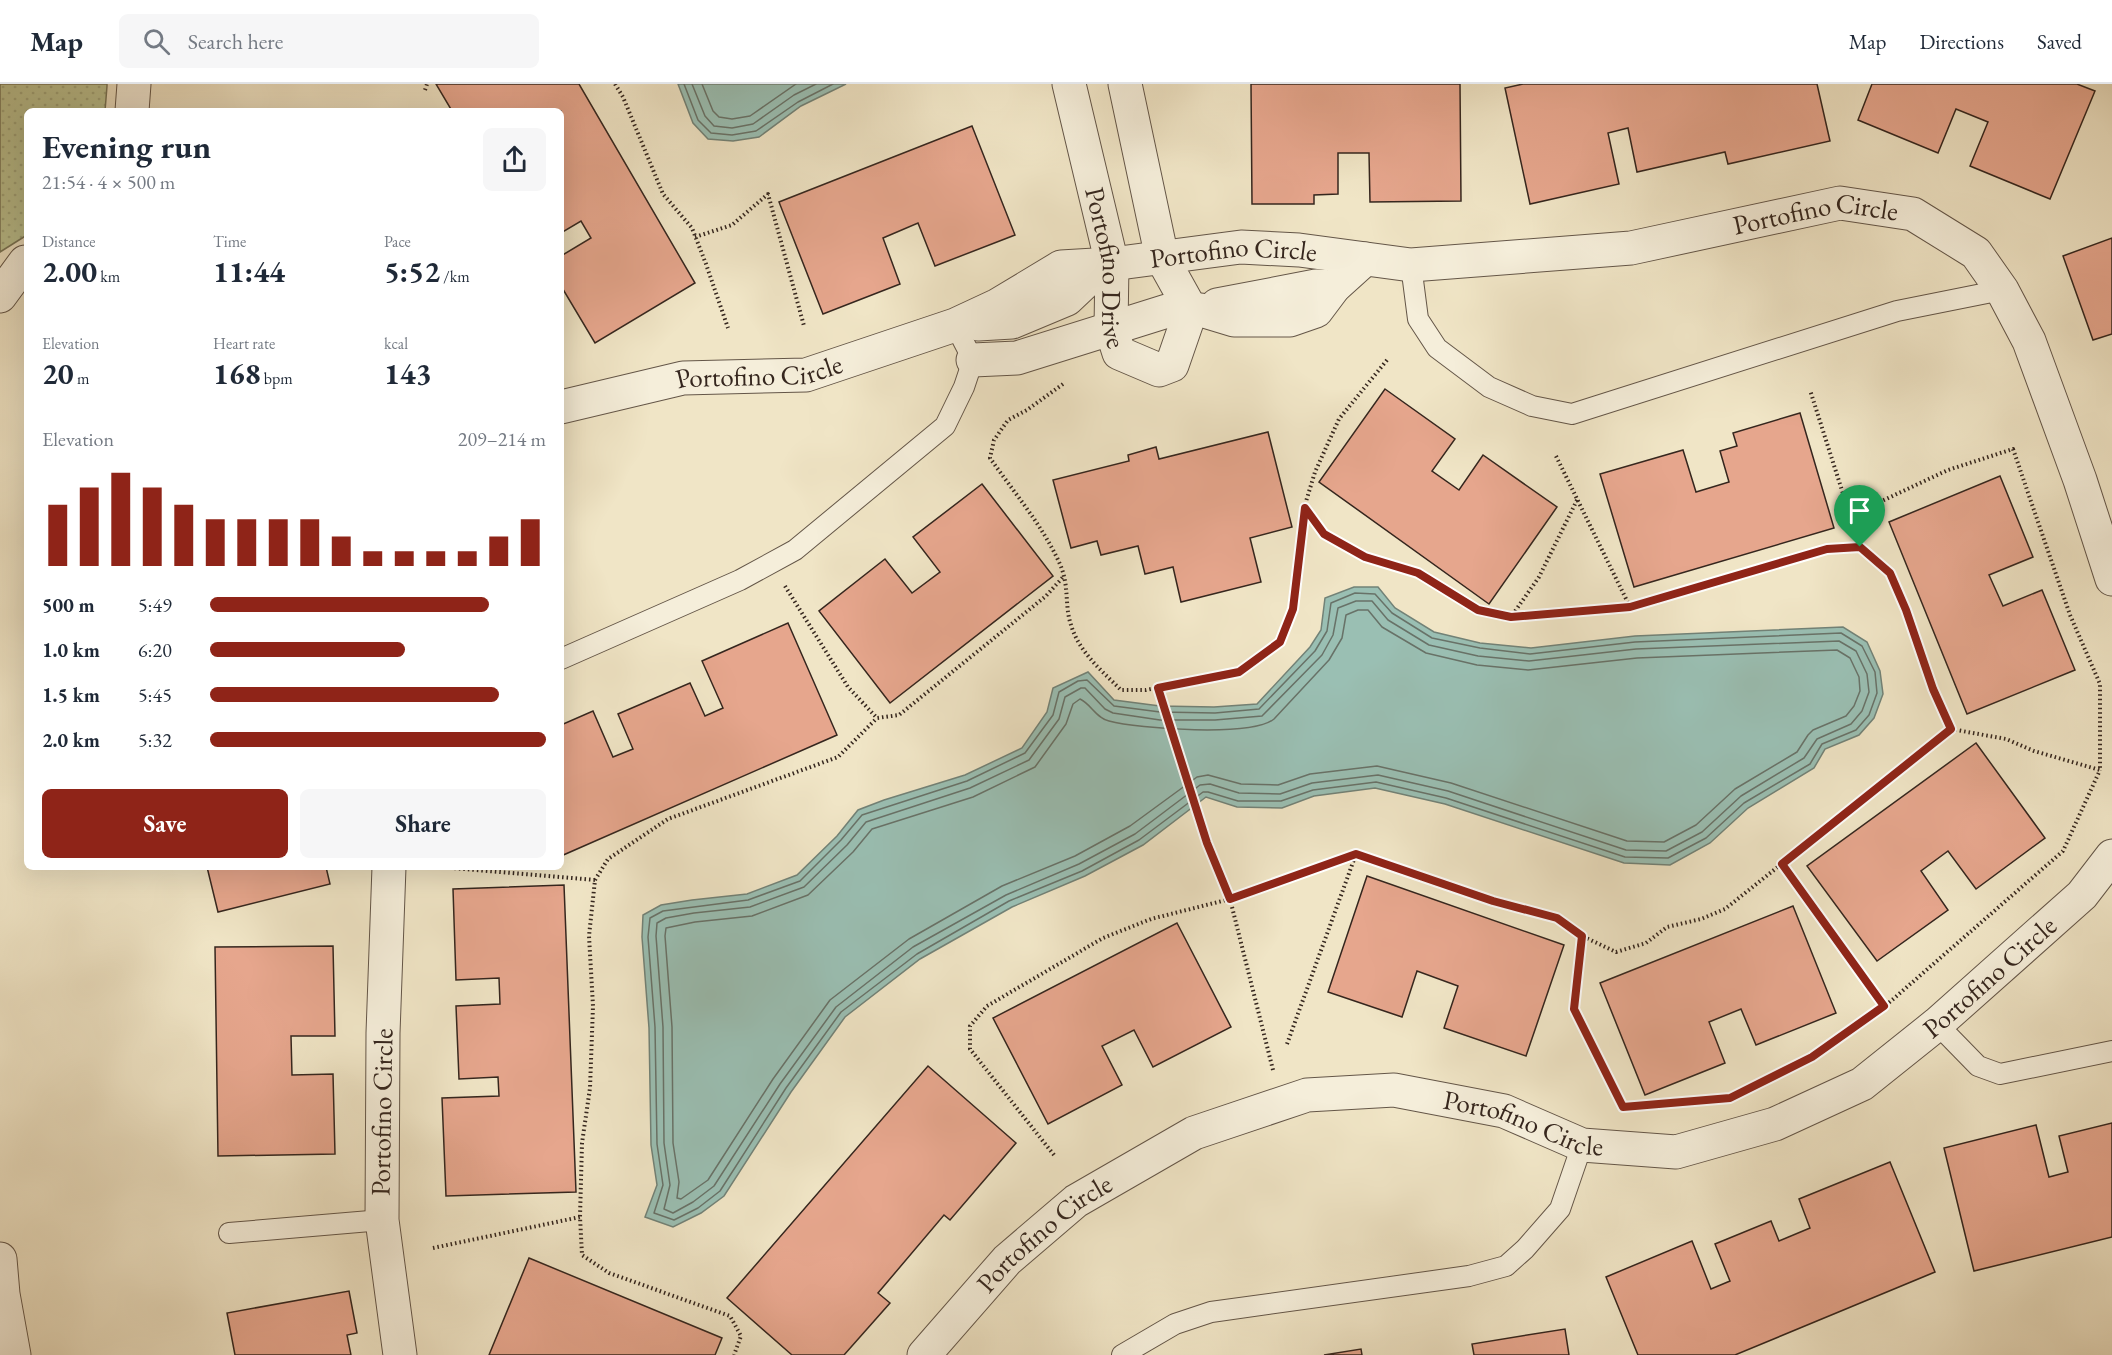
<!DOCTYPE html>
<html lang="en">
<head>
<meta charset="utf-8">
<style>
	body { margin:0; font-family:"EB Garamond",serif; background:#f6f6f7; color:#1f2937; height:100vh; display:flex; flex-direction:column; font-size:22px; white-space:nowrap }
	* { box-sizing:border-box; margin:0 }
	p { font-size:20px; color:#747a83 }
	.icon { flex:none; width:33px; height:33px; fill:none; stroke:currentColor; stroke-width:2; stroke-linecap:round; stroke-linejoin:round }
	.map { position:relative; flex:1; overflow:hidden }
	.panel { position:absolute; left:24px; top:24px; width:540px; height:762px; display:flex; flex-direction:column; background:#fff; border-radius:9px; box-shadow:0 6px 24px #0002 }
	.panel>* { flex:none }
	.pin { position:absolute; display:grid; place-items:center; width:51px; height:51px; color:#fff; margin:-62px -26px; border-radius:50% 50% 50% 0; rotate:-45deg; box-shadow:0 0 6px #0007 }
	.pin .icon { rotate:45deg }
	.round { display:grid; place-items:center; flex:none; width:63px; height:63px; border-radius:9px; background:#f6f6f7 }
	.headline { display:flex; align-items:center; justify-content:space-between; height:102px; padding:0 18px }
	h1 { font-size:33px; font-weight:700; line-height:45px }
	.metrics { display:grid; grid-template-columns:repeat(3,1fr); gap:9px; height:102px; padding:6px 18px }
	.metrics div { display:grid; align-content:center }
	.metrics b { font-size:30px; font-weight:700 }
	.metrics small { font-size:16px; font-weight:400 }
	.metrics p { font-size:16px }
	.chart { height:168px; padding:12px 18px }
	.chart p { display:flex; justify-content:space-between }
	.chart svg { width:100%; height:108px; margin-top:6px; stroke:#8f2418; stroke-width:6 }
	.button { display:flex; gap:12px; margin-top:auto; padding:12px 18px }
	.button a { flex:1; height:69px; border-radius:9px; background:#8f2418; color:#fff; font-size:24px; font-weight:700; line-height:69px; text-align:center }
	.button a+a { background:#f6f6f7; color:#1f2937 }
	ul { padding:0 18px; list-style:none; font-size:20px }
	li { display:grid; grid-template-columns:96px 72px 1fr; align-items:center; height:45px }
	li i { height:15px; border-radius:8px; background:#8f2418 }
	header { display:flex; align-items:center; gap:36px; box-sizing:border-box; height:84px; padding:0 30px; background:#fff; border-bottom:2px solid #e0e1e3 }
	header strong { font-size:28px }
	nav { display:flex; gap:33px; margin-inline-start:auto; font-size:21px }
	.search { width:420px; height:54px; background:#f6f6f7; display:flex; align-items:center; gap:15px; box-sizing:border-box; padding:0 21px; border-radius:9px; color:#747a83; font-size:22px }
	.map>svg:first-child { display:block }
</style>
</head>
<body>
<header>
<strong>Map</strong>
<div class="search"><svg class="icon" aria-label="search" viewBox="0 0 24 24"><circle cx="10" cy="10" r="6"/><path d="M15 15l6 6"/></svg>Search here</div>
<nav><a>Map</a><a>Directions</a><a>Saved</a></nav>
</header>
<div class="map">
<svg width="2112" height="1271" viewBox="0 0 2112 1271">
	<defs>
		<pattern id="green-dots" width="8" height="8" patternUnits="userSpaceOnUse" patternTransform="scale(1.5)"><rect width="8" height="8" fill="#bcc493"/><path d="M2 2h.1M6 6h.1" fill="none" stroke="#a2a87e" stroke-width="1.8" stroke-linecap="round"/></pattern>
	</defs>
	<rect width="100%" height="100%" fill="#f0e5c6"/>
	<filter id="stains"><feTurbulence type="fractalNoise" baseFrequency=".00333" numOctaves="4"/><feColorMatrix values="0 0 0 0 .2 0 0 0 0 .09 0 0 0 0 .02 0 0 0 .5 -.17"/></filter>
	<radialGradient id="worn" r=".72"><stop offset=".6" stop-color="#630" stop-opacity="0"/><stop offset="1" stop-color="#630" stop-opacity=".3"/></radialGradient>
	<polygon fill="url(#green-dots)" stroke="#787558" stroke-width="1.5" points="0,0 107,0 107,2 105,27 27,27 27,151 0,168"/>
	<g fill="#9abfb3" stroke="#728277" stroke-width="1.5">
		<polygon points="678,0 846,0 801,22 759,53 733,57 708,55 693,39"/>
		<polygon points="1354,503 1378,503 1395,524 1434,548 1480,559 1531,564 1635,552 1843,543 1867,558 1880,587 1883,610 1874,634 1859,651 1825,665 1814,684 1748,724 1710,759 1670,781 1624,779 1445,720 1375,704 1314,712 1282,724 1237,723 1206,713 1143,761 1085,792 1012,823 920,875 845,933 791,1008 724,1112 701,1129 673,1143 645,1133 657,1101 651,1061 649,944 642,853 643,831 661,821 692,816 747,810 797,791 837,752 858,726 884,716 965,691 1022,664 1047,628 1053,604 1088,588 1114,616 1160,622 1214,623 1257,620 1310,563 1321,546 1325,514"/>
	</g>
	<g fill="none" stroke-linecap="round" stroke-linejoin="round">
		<g stroke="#687268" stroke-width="1.5">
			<polyline points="684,0 698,36 711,49 732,51 756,47 798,18 833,0"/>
			<polyline points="692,0 705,32 714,42 732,44 753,40 794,11 816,0"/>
			<polyline points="702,0 713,27 719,33 732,35 750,32 796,0"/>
			<polygon points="1355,509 1375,510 1392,529 1432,554 1480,564 1530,570 1635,558 1841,549 1862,562 1875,588 1877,609 1869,631 1856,646 1822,660 1810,680 1744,719 1706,754 1668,774 1625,773 1446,714 1376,698 1313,706 1281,717 1238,717 1208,708 1203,708 1139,756 1082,787 1009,817 917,870 841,928 786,1004 720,1107 698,1124 674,1136 654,1129 663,1101 657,1060 655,943 648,853 650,834 663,827 748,816 800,797 841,756 862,731 967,697 1025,669 1053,631 1059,608 1078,597 1087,596 1114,622 1160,628 1215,629 1259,625 1315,567 1327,547 1331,519"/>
			<polygon points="1356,517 1372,517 1388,536 1429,561 1478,572 1529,577 1636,565 1839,557 1856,567 1867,590 1869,608 1862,627 1851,640 1817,655 1804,674 1741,712 1702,748 1666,767 1626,766 1448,707 1378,691 1312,699 1280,710 1239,709 1210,700 1200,701 1135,750 1079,780 1006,811 913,863 836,923 780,1000 714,1102 693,1118 673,1129 664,1125 670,1101 664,1059 663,943 656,852 657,839 666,834 694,829 750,823 804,803 847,761 866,738 970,704 1029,676 1059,635 1065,613 1081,604 1085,604 1105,625 1113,629 1160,636 1215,636 1262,632 1322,571 1333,551 1338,524"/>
			<path d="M 1358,526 L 1368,526 L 1382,543 L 1426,569 L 1477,581 L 1528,586 L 1637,574 L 1837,566 L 1850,574 L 1859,593 L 1860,607 L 1854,622 L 1846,632 L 1813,646 L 1808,651 L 1797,668 L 1735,705 L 1696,741 L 1664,758 L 1627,757 L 1451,699 L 1377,682 L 1310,690 L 1278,701 L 1241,700 L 1208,691 L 1197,693 L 1130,742 L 1075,772 L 1002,802 L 909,855 L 830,916 L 773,995 L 708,1096 L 681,1115 L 677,1114 L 679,1098 L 673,1059 L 672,943 L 665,852 L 666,844 L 695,838 L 752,832 L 808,811 L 853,768 L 872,745 L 973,713 L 1035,683 L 1066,640 L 1073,620 L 1080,615 C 1091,620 1096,634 1109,637 C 1138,645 1253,653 1274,635 L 1329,576 L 1342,554 L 1346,531 Z"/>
		</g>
	</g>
	<g fill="#e6a68d" stroke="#35261e" stroke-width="1.5">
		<polygon points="436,0 579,0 695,199 595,259 561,202 561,172 591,154 581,137 561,149 561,27 452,27"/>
		<polygon points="1251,0 1460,0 1461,117 1370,118 1369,69 1338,69 1338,110 1314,111 1314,120 1252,120"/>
		<polygon points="1523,0 1817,0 1830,57 1728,80 1725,68 1637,88 1628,44 1608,49 1619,100 1530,120 1505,4"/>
		<polygon points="1872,0 2077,0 2095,7 2050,115 1970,82 1988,38 1956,25 1938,69 1858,36"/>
		<polygon points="972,42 1015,151 935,182 918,139 883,154 900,200 823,230 779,118"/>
		<polygon points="2112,154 2112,250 2093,256 2063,172"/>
		<polygon points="1385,305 1455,355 1432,387 1459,406 1483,371 1557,423 1489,520 1319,398"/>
		<polygon points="1800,329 1834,444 1634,503 1600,390 1683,366 1696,408 1729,398 1720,367 1737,362 1733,349"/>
		<polygon points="1268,348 1292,443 1250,454 1261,498 1181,518 1173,483 1145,490 1138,462 1101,471 1097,457 1071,464 1053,396 1129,377 1128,371 1156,363 1159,375"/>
		<polygon points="2000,392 2033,473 1989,491 2003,522 2042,506 2075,586 1967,630 1889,438"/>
		<polygon points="982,400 1053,492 890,619 819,527 885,475 912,509 940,488 913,453"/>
		<polygon points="788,539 837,651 561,772 561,641 593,627 613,673 633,665 618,630 690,599 705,632 723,624 702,577"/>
		<polygon points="1976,659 2045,754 1976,805 1948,767 1921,787 1948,826 1877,877 1807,782"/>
		<polygon points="207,783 326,783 330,800 218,828"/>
		<polygon points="1367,792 1564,861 1526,972 1444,944 1458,902 1417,887 1402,933 1328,908"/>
		<polygon points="564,801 576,1108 446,1112 442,1014 499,1012 498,993 459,995 456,922 500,920 499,894 456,896 453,805"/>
		<polygon points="1793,822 1836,929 1756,961 1741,925 1709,938 1725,979 1645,1011 1600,899"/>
		<polygon points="1177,839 1231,943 1153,983 1134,946 1102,962 1122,1001 1048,1040 993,934"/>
		<polygon points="333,862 335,952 291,952 292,991 333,990 335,1070 218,1072 215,863"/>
		<polygon points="928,982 1016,1059 950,1136 944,1131 878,1209 890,1219 844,1271 792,1271 727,1214"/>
		<polygon points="2112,1039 2112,1153 1974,1187 1944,1064 2036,1041 2049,1093 2068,1088 2059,1052"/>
		<polygon points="1890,1078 1935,1188 1735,1271 1638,1271 1606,1193 1692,1157 1711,1205 1730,1197 1715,1160 1771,1137 1779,1157 1810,1144 1799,1115"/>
		<polygon points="529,1174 722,1254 715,1271 489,1271"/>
		<polygon points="349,1207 357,1249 347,1251 351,1271 235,1271 227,1229"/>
		<polygon points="1565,1245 1569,1271 1474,1271 1472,1260"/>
		<polygon points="1361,1265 1362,1271 1324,1271"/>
	</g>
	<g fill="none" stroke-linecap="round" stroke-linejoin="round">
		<g stroke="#645648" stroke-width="22">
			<g id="service">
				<polyline points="1411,181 1418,235 1437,264 1489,303 1532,322 1572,330 1897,227 2002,206"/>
				<polyline points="561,575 740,496 795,466 945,342 964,303 973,276 955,241"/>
				<polyline points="1937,940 1978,982 2000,990 2112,967"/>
				<polyline points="229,1149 382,1136"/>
				<polyline points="1122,1271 1175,1240 1211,1228 1469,1192 1506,1182 1525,1165 1560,1125 1582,1061"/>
			</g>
		</g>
		<g stroke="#645648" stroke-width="35">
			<g id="minor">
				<path id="s1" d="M 1069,0 L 1112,180 L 1111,244 L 1119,269 L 1159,286 L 1172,281 L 1191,226 L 1162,174 L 1125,0"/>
				<polyline points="1217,221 1316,202 1334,203"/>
				<polyline points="978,240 1012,238 1067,215 1103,181"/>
				<polyline points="973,276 1017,274 1167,227 1201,226 1234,236 1290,236 1316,227 1334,203 1365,175"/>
				<path id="s2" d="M 561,323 L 683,294 L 806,291 L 955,241 L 998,221 L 1061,183 L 1112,180 L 1241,163 L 1299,166 L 1411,181 L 1631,164 L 1840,119 L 1913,130 L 1976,169 L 2002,206 L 2029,257 L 2080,396 L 2112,495"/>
				<polyline points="389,783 383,949 382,1136 400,1271"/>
				<path id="s3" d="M 924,1271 L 1007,1176 L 1076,1117 L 1194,1049 L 1307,1011 L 1394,1006 L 1504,1027 L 1582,1061 L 1676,1068 L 1775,1040 L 1862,1000 L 1937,940 L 2082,811 L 2112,772"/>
			</g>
		</g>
		<g stroke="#645648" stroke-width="35">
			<g id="tertiary">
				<polyline points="132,27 134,0"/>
				<polyline points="0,212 25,178"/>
				<polyline points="0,1175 3,1210 14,1271"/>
			</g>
		</g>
		<g stroke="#35261e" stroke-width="4" stroke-dasharray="1.5 3" stroke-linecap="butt">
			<polyline points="615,0 623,13 663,110 692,144 706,180 728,244"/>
			<polyline points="425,6 427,0"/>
			<polyline points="695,153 732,141 768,110 804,242"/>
			<polyline points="1387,276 1339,335 1315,388 1304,424 1324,450 1365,473 1418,489 1478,526 1511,533 1539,493 1578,414"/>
			<path d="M 1063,300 L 1027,326 L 1008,336 L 994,356 L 990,374 C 1013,407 1042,441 1059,478 C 1070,501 1064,520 1071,541 C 1079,568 1102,587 1121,606 L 1146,606 L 1239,588 L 1280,558 L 1293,524 L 1304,424"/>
			<polygon points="2013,365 2070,531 2100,600 2100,686 2034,667 2006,655 1951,645 1933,605 1906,526 1890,489 1860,463 1869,423 1948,386"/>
			<polyline points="1556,372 1630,523 1827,465 1860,463 1810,306"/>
			<polyline points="785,502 848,603 877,634 899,631 1046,512 1064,492"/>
			<polyline points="1511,533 1630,523"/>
			<polyline points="1782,780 1884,923"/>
			<polyline points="441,783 595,796 589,852 593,922 590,1004 582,1059 580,1133"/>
			<polyline points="595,796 608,775 668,735 838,673 877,634"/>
			<polyline points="1582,852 1574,925 1622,1023 1730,1014 1812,973 1884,923 2063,767 2100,686"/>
			<polyline points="1287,960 1356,770"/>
			<polyline points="1273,986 1230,815 1356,770 1493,817 1557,834 1582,852 1616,868 1646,859 1667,843 1701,835 1725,825 1951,645"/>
			<polyline points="1054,1071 970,965 970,942 987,922 1103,854 1151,835 1230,815 1207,759 1158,604"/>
			<polyline points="433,1164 580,1133 582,1171 609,1189 730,1232 741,1252 734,1271"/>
		</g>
		<use href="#service" stroke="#f5eeda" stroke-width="20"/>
		<use href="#minor" stroke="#f5eeda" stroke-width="33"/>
		<use href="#tertiary" stroke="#f5eeda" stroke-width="33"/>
	</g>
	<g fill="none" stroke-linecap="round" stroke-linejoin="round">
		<g stroke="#fff" stroke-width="12">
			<polygon id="route" points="1305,424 1324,450 1365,473 1418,489 1478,526 1511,533 1630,523 1827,465 1860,463 1890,489 1906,526 1933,605 1951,645 1782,780 1884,922 1812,973 1730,1014 1623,1023 1574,925 1582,852 1557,834 1493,817 1356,770 1230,815 1207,759 1158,604 1239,588 1280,558 1293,525"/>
		</g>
		<use href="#route" stroke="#8f2418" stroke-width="8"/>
	</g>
	<g text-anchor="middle" stroke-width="6" stroke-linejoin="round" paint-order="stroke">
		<g font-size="27" fill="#35261e" stroke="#f5eeda">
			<text dy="9" stroke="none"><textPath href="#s2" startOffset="1288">Portofino Circle</textPath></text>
			<text dy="9" stroke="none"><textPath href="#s2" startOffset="700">Portofino Circle</textPath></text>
			<text dy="9" stroke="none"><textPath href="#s1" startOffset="188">Portofino Drive</textPath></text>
			<text dy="9" stroke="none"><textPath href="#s2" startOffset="202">Portofino Circle</textPath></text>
			<text dy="9" stroke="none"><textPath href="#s3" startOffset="1216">Portofino Circle</textPath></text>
			<text transform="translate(382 1028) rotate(-89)" y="9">Portofino Circle</text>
			<text dy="9" stroke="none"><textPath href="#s3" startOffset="694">Portofino Circle</textPath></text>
			<text dy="9" stroke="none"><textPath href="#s3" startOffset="172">Portofino Circle</textPath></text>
		</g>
	</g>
	<rect width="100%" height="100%" filter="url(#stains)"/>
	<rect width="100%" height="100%" fill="url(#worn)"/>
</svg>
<div class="pin" style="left:1860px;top:463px;background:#1e9e55"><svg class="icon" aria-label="arrive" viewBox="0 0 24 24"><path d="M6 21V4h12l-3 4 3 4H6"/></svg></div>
<section class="panel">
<div class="headline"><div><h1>Evening run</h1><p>21:54 · 4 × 500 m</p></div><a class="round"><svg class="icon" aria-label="share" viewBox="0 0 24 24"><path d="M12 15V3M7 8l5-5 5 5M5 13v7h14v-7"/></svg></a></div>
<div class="metrics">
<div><p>Distance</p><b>2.00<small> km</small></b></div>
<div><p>Time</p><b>11:44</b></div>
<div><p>Pace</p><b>5:52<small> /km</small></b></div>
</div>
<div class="metrics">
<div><p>Elevation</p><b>20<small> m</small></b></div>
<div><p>Heart rate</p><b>168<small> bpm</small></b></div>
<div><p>kcal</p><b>143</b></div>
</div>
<div class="chart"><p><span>Elevation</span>209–214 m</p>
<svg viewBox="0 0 160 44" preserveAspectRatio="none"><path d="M5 44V19M15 44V12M25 44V6M35 44V12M45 44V19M55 44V25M65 44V25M75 44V25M85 44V25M95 44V32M105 44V38M115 44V38M125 44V38M135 44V38M145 44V32M155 44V25"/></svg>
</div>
<ul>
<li><b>500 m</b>5:49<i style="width:83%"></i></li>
<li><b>1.0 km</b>6:20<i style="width:58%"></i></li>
<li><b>1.5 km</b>5:45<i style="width:86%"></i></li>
<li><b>2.0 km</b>5:32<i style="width:100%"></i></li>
</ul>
<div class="button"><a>Save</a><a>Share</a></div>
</section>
</div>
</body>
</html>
